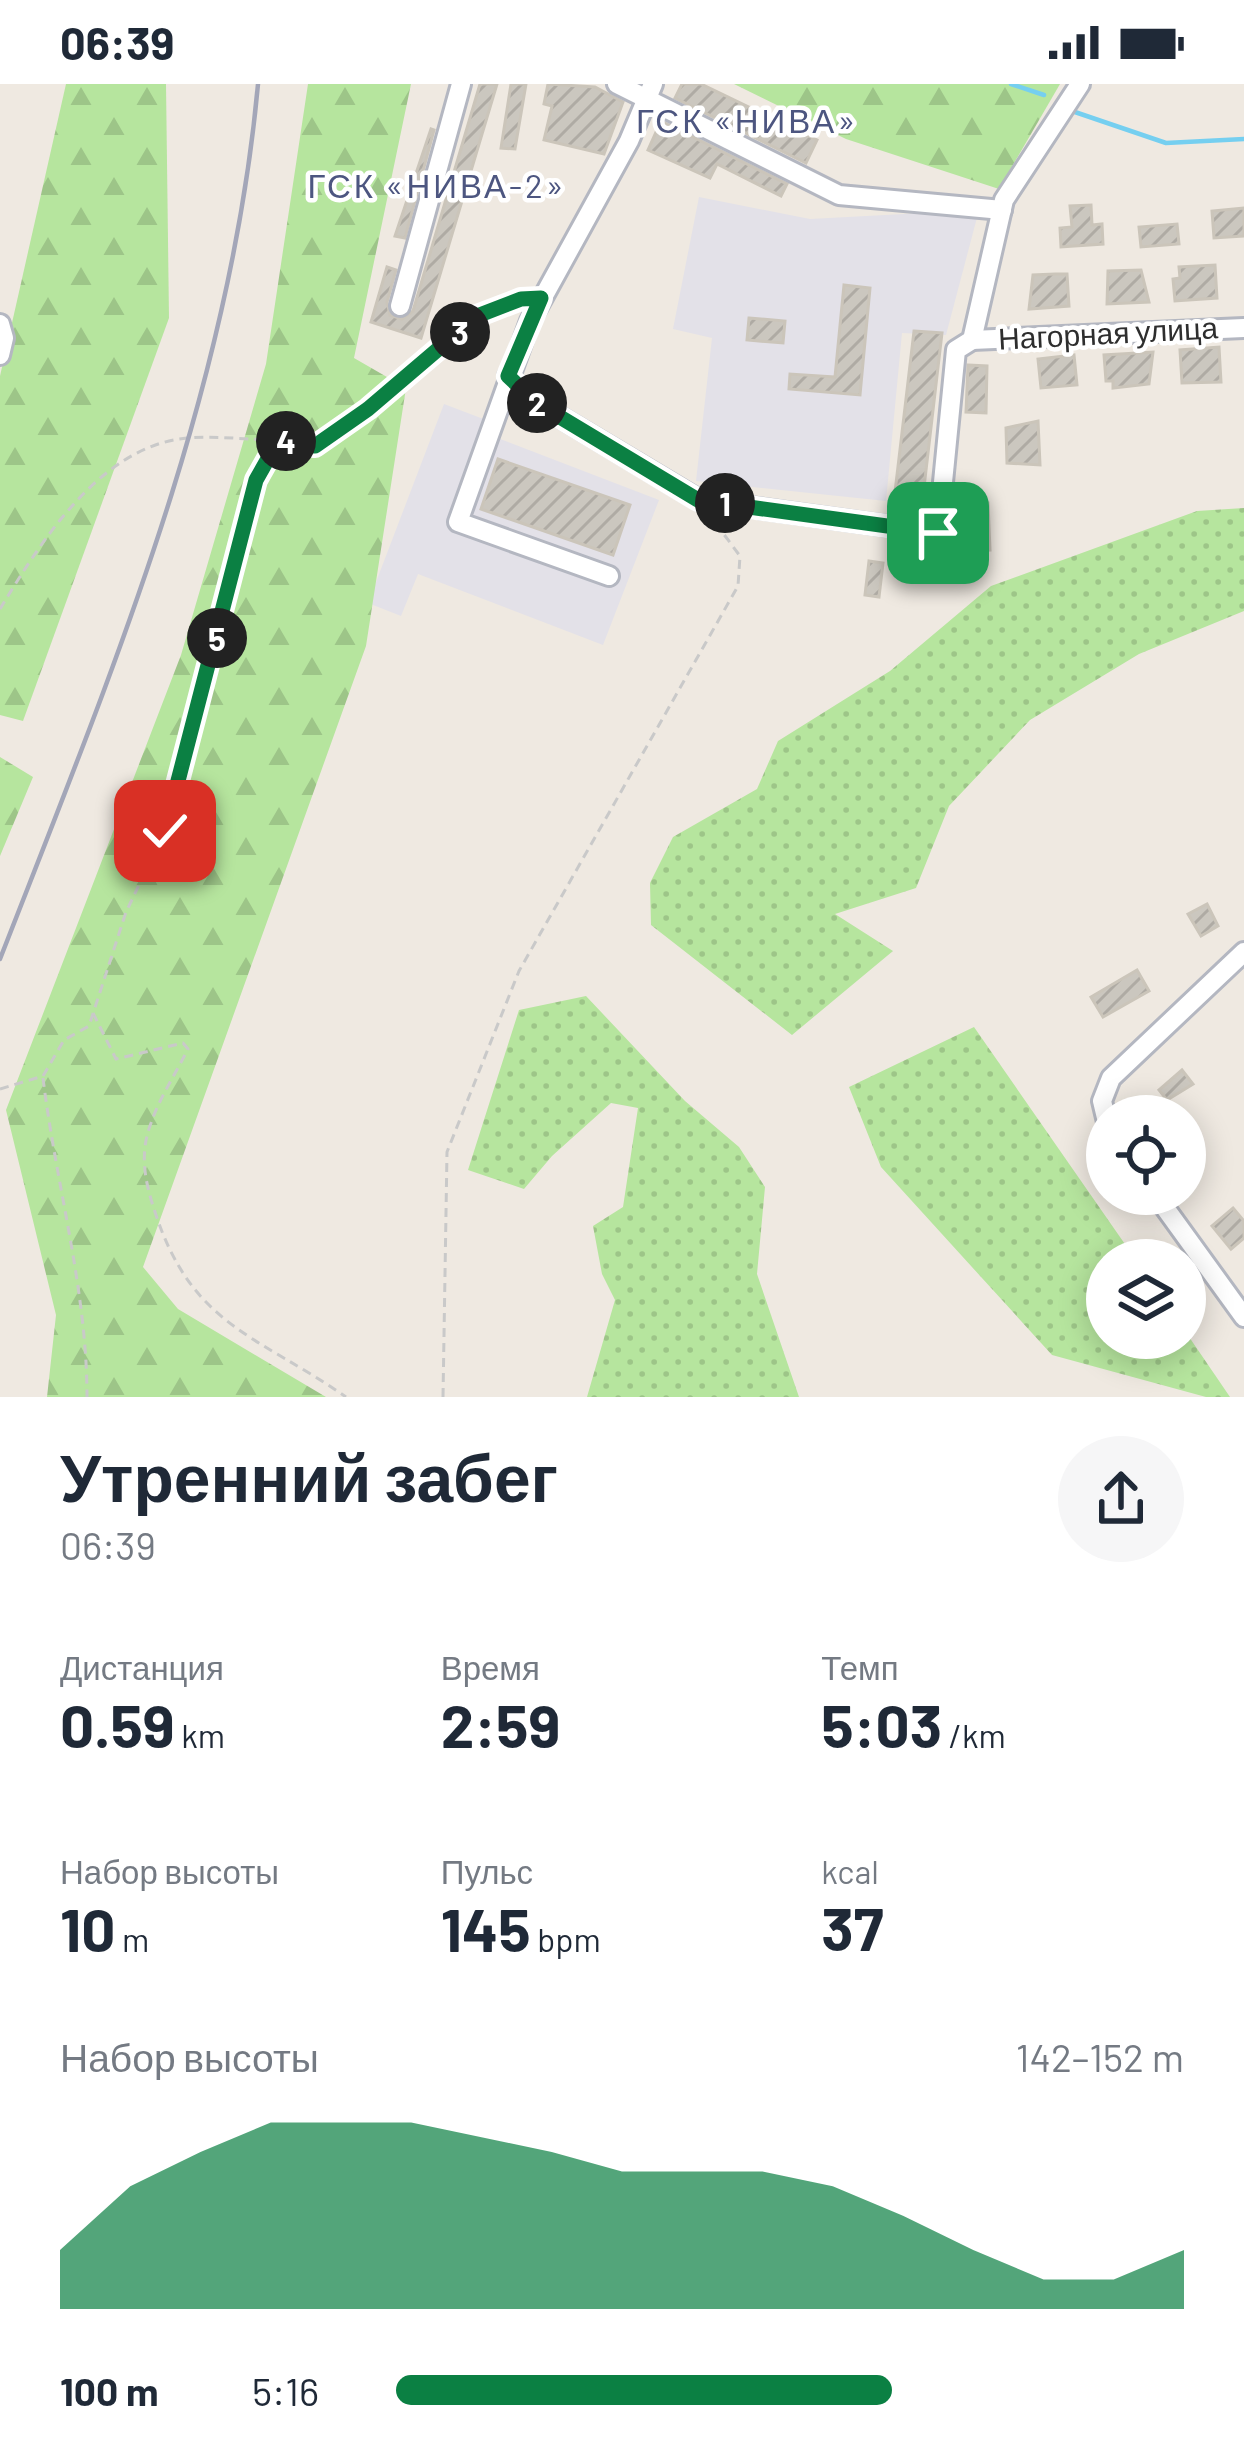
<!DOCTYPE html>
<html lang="ru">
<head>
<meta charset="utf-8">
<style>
	body { margin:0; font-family:Barlow,sans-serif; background:#f6f6f7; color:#1f2937; height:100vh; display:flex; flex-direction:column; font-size:45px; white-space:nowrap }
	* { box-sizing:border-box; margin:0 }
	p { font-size:39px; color:#747a83 }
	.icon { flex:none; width:66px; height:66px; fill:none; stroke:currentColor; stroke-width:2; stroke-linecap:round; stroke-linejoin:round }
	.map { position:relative; height:1313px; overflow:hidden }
	.side { display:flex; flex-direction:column; background:#fff; flex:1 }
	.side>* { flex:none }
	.controls { position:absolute; left:1086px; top:1011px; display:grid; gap:24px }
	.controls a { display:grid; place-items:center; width:120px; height:120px; border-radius:50%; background:#fff; box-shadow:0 6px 30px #0003; font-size:60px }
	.pin { position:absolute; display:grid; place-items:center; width:102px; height:102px; color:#fff; margin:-51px; border-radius:24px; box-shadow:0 6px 18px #0006 }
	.km { position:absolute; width:60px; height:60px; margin:-30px; border-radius:50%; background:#222; color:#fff; font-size:33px; line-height:60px; text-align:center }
	.round { display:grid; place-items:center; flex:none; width:126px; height:126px; border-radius:63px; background:#f6f6f7 }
	.summary { display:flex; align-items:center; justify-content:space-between; height:204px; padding:0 60px }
	h1 { font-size:66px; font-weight:700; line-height:90px }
	.stats { display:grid; grid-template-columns:repeat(3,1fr); gap:18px; height:204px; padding:12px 60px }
	.stats div { display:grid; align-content:center }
	.stats b { font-size:60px; font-weight:700 }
	.stats small { font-size:33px; font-weight:400 }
	.stats p { font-size:33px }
	.chart { height:336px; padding:24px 60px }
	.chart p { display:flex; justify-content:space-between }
	.chart svg { width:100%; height:216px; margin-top:12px; fill:#0b8043; opacity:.7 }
	ul { padding:0 60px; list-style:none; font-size:39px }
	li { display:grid; grid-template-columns:192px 144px 1fr; align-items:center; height:90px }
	li i { height:30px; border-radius:15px; background:#0b8043 }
	.status { display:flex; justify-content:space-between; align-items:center; height:84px; padding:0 60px; background:#fff; direction:ltr }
	.status svg { height:33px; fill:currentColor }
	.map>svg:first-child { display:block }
</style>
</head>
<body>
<div class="status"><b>06:39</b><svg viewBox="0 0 49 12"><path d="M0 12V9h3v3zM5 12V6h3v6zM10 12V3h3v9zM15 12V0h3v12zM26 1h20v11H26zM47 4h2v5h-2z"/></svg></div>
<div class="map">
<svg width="1244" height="1313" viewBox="0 0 1244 1313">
	<defs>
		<pattern id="grass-dots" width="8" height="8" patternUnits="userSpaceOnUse" patternTransform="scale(3)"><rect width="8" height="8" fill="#b6e59e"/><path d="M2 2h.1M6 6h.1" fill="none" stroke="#9dc588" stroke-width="1.8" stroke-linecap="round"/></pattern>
		<pattern id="forest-firs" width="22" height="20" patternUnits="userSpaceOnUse" patternTransform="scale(3)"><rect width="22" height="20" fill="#b6e59e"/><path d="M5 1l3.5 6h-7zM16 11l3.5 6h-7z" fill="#9dc588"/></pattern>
		<pattern id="building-hatch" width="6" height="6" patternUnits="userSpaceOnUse" patternTransform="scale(3)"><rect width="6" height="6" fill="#cbc7bf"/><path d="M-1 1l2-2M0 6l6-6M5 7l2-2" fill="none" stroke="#afaba4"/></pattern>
	</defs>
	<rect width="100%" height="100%" fill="#efe9e1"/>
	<g fill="#e3e1e8">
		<polygon points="699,113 810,135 979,126 946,251 902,249 886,417 696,397 712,254 673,245"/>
		<polygon points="444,320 486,336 482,348 659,416 603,561 418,490 401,532 368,519"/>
	</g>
	<g fill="url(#grass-dots)">
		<polygon points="1244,424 1244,527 1139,570 1030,636 949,722 916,804 835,830 893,867 792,951 651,841 650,799 673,753 757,705 778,657 890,587 991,502 1197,427"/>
		<polygon points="586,912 685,1017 739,1063 765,1103 757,1190 799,1313 587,1313 615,1216 602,1190 593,1142 623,1123 638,1024 611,1019 552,1072 524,1105 468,1086 519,926"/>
		<polygon points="974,943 1136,1176 1107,1176 1107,1254 1185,1254 1185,1247 1230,1313 1206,1313 1052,1271 881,1083 849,1003"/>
	</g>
	<g fill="url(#forest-firs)">
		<polygon points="66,0 166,0 169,234 23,637 0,631 0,292"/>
		<polygon points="308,0 411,0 354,274 406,304 366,562 143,1183 178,1225 326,1313 47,1313 56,1231 6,1026 181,571 266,280"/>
		<polygon points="734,0 1060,0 999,105 846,55"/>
		<polygon points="0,673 33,693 0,772"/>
	</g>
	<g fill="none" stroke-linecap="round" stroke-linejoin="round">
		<g stroke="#75cff0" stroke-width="4.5">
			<polyline points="1011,0 1044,11"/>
			<polyline points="1069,26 1166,59 1244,55"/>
		</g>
	</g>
	<g fill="url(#building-hatch)" stroke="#cbc5ba" stroke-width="3">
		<polygon points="480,0 497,0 421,254 371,238 387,183 396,186 387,218 390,231 402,235 413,227"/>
		<polygon points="511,0 526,0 515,65 501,64"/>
		<polygon points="548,0 595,3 623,18 604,70 544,56 552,22 544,20"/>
		<polygon points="682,0 701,0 817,56 806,79 675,14"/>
		<polygon points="661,37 787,100 781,112 717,80 710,94 648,66"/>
		<polygon points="431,45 434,46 405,154 395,152"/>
		<polygon points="1091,121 1092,141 1102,140 1103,160 1061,163 1060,144 1072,143 1070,122"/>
		<polygon points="1244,124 1244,152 1214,154 1212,127"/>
		<polygon points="1177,140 1179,160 1141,163 1139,143"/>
		<polygon points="1215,181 1217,214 1175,217 1173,195 1180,194 1179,183"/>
		<polygon points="1141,186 1149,218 1107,220 1108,187"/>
		<polygon points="1055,190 1067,190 1069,222 1029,225 1033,191"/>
		<polygon points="844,201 870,204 860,311 789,305 790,290 835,293"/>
		<polygon points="749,234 785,237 783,259 747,256"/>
		<polygon points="914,247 942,249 923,412 895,408"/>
		<polygon points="1219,263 1221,298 1182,299 1180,266"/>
		<polygon points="1153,268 1149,300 1113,304 1113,297 1106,297 1104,271"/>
		<polygon points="1074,271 1077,301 1041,304 1038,275"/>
		<polygon points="968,281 987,282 986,329 966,328"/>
		<polygon points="1038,337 1040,381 1007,379 1006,344"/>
		<polygon points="498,375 630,421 613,471 481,425"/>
		<polygon points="967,419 988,419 990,466 967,467"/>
		<polygon points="869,477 883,479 879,513 865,511"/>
		<polygon points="1207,820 1218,842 1201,852 1188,830"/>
		<polygon points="1137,886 1149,907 1103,933 1091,913"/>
		<polygon points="1182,986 1193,1000 1167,1016 1159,1006"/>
		<polygon points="1233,1124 1244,1137 1244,1154 1231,1165 1212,1142"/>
	</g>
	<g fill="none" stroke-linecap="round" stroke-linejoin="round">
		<g stroke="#b4b7c1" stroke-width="24">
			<g id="minor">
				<polyline points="617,0 839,111 1002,126"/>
				<polyline points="400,222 461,0"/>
				<polyline points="0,240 4,254 0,271"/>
				<polyline points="972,256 1244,244"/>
				<polyline points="508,292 535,318 699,416 938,449 956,266 972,256 1004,116 1080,0"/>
				<polyline points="609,492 458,438 530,237 629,57 653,0"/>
				<polyline points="1107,1038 1102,1017 1111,994 1244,868"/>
				<polyline points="1155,1110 1244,1233"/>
			</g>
		</g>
		<g stroke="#c9c9c9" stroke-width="3" stroke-dasharray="9 6" stroke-linecap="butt">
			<path d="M 0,525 C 40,459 100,362 187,354 C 223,351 262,358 299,356 L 315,362 L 368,325 L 477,232 L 521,216"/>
			<path d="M 93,929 L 116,975 L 183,959 L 188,965 C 176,989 160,1013 151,1039 C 139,1070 145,1098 155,1128 C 192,1242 257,1251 346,1313"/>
			<path d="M 43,994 C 56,1101 87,1205 87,1313"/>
			<polyline points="0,1005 43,992 64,956 89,942 126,828 165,747 256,396 278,357"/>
			<polyline points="443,1313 447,1068 519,887 738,502 740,472 714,437"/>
		</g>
		<use href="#minor" stroke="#fff" stroke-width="18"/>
		<path stroke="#a3a6b8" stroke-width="4.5" d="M 0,875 C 111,590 230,308 258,0"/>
	</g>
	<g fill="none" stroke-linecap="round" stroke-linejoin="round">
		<g stroke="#fff" stroke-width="24">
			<polyline id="route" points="165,747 256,396 278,357 315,362 368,325 477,232 521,215 541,214 508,292 535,318 698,416 938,449"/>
		</g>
		<use href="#route" stroke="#0b8043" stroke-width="15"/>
	</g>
	<g text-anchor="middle" stroke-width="9" stroke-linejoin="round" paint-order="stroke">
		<g font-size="30" fill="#2e2e2e" stroke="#fff">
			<text transform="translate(1108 250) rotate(-3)" y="10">Нагорная улица</text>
		</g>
		<g font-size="33" letter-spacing="3" fill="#4d5680" stroke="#fff">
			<text x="747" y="49">ГСК «НИВА»</text>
			<text x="437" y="114">ГСК «НИВА-2»</text>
		</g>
	</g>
</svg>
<div class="controls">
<a><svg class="icon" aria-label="locate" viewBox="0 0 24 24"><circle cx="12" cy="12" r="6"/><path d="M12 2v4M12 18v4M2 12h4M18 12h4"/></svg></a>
<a><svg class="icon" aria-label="layers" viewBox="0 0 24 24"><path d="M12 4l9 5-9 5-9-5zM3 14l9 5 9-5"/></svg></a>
</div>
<div class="pin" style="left:938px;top:449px;background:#1e9e55"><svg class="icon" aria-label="arrive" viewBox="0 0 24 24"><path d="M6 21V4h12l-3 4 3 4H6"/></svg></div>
<div class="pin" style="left:165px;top:747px;background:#d93025"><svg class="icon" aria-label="check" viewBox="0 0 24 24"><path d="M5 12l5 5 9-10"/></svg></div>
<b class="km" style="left:725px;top:419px">1</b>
<b class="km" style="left:537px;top:319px">2</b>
<b class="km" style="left:460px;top:248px">3</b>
<b class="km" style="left:286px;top:357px">4</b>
<b class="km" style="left:217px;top:554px">5</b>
</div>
<section class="side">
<div class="summary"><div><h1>Утренний забег</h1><p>06:39</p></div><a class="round"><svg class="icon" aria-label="share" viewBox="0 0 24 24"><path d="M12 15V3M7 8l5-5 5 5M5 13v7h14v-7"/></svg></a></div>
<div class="stats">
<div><p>Дистанция</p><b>0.59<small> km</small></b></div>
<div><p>Время</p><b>2:59</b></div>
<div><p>Темп</p><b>5:03<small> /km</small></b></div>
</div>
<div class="stats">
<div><p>Набор высоты</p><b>10<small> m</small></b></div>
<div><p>Пульс</p><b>145<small> bpm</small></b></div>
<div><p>kcal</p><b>37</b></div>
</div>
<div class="chart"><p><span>Набор высоты</span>142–152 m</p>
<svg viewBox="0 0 160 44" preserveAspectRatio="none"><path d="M0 44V32L10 19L20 12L30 6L40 6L50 6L60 9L70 12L80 16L90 16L100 16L110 19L120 25L130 32L140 38L150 38L160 32V44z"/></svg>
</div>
<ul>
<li><b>100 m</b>5:16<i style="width:63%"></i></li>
</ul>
</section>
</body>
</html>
